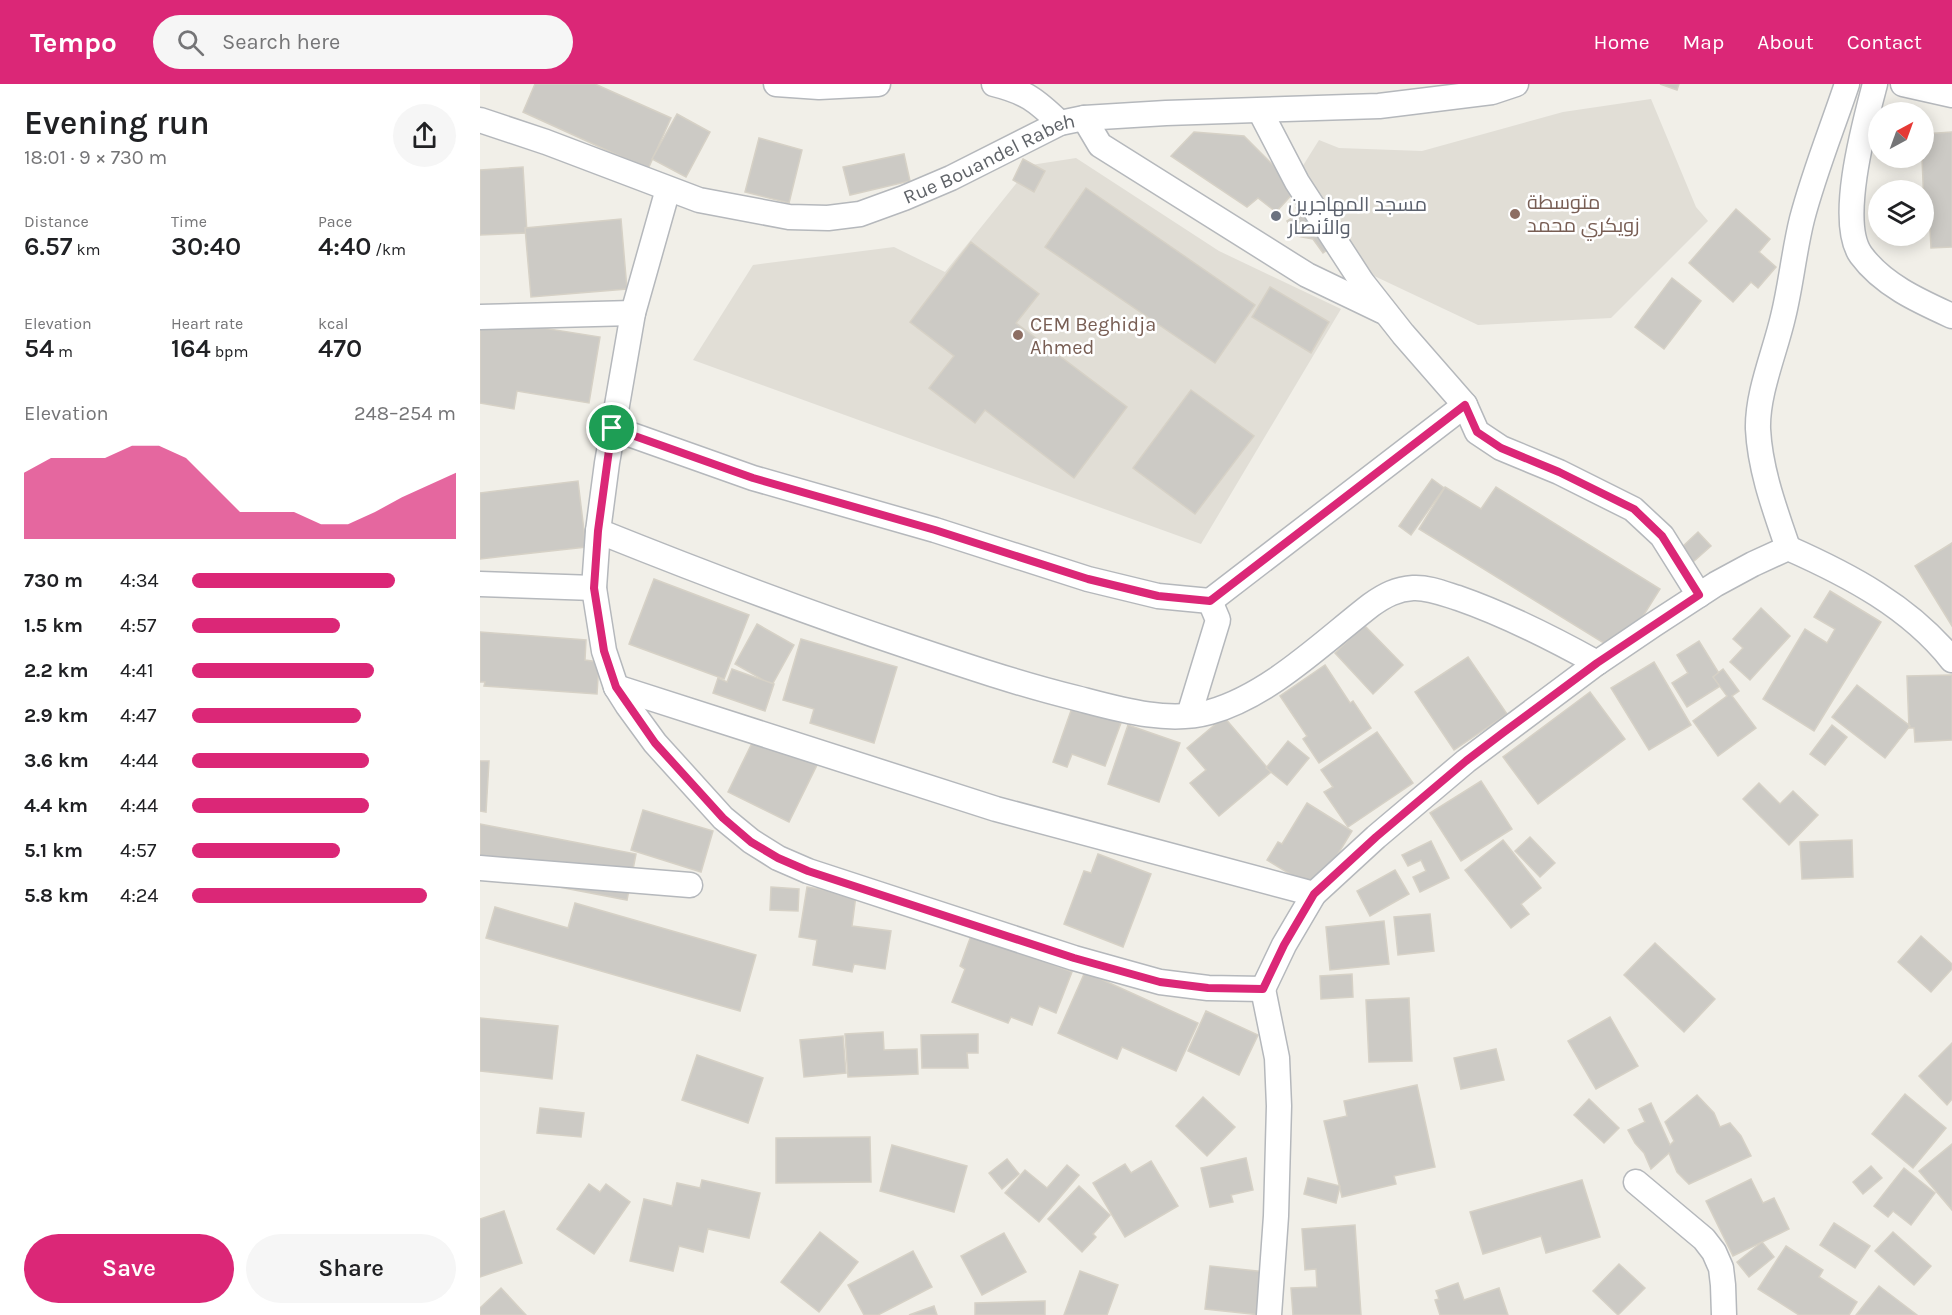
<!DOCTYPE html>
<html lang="en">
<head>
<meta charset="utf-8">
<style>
	body { margin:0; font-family:Karla,Cairo,sans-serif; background:#f6f6f6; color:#202124; height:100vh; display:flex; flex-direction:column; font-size:22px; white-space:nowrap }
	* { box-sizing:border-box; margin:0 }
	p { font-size:20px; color:#757577 }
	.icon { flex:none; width:33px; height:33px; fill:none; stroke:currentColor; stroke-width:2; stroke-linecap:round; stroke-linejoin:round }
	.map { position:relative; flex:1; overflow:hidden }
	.drawer { display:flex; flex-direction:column; background:#fff; width:480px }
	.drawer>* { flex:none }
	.needle { width:39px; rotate:41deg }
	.tools { position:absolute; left:1388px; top:18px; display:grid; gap:12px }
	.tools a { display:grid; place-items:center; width:66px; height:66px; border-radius:50%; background:#fff; box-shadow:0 3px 15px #0003; font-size:30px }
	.pin { position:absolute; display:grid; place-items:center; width:51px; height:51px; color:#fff; margin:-26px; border:3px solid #fff; border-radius:50%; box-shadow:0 2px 6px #0007 }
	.round { display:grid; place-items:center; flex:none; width:63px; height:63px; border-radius:32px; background:#f6f6f6 }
	.head { display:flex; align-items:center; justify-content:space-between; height:102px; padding:0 24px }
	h1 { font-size:33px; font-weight:600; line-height:45px }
	.stats { display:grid; grid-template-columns:repeat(3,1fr); gap:9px; height:102px; padding:6px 24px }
	.stats div { display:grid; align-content:center }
	.stats b { font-size:26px; font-weight:600 }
	.stats small { font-size:16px; font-weight:400 }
	.stats p { font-size:16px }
	.chart { height:168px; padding:12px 24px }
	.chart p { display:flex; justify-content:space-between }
	.chart svg { width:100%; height:108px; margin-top:6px; fill:#db2777; opacity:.7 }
	.button { display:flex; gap:12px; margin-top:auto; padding:12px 24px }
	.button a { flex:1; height:69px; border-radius:36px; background:#db2777; color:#fff; font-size:24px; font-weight:600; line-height:69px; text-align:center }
	.button a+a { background:#f6f6f6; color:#202124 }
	ul { padding:0 24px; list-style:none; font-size:20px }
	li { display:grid; grid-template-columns:96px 72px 1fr; align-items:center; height:45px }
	li i { height:15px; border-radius:8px; background:#db2777 }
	header { display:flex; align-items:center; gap:36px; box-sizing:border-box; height:84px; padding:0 30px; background:#db2777; color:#fff }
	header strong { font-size:28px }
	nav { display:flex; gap:33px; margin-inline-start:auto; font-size:21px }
	.search { width:420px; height:54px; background:#f6f6f6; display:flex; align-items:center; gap:15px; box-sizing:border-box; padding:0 21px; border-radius:33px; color:#757577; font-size:22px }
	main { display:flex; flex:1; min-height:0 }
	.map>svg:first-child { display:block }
</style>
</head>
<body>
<header>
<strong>Tempo</strong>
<div class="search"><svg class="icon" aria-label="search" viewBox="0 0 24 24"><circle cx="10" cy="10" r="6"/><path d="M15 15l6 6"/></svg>Search here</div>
<nav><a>Home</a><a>Map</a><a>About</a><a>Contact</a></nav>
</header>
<main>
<section class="drawer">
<div class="head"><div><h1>Evening run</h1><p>18:01 · 9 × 730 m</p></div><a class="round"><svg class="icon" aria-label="share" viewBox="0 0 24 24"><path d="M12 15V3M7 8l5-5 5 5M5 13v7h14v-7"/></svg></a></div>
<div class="stats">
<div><p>Distance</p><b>6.57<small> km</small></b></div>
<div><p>Time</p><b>30:40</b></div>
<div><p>Pace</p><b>4:40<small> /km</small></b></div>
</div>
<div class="stats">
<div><p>Elevation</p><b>54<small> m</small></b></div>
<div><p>Heart rate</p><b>164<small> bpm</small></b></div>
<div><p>kcal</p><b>470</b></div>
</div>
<div class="chart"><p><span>Elevation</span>248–254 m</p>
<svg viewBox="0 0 160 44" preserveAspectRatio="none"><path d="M0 44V17L10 11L20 11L30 11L40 6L50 6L60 11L70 22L80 33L90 33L100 33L110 38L120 38L130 33L140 27L150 22L160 17V44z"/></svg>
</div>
<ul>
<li><b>730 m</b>4:34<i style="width:77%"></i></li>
<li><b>1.5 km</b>4:57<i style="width:56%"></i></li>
<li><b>2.2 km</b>4:41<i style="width:69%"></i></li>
<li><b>2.9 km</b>4:47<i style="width:64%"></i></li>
<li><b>3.6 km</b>4:44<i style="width:67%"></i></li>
<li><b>4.4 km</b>4:44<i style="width:67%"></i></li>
<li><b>5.1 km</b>4:57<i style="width:56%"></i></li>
<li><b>5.8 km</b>4:24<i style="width:89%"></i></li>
</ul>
<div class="button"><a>Save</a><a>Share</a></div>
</section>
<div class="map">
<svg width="1472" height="1231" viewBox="0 0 1472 1231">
	<rect width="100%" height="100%" fill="#f1efe8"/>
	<g fill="#e1ded6">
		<polygon points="1171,15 1216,123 1228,137 1131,234 998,241 890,190 819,88 839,56 859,64 942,67 1083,28"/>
		<polygon points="596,74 739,167 861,225 721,460 213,276 273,181 414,163 465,188 551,81"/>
	</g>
	<g fill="#cccac5" stroke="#d6d1c6" stroke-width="1.5">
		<polygon points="55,0 115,0 191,34 168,85 43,28"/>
		<polygon points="1180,0 1199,0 1197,6"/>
		<polygon points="197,30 230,48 206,93 172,75"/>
		<polygon points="714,48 764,52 817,105 796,128 778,114 767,123 691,72"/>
		<polygon points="1472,48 1472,163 1451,164 1450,145 1445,145 1442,74 1443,50"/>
		<polygon points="279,54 322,66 309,119 265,108"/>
		<polygon points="424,70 430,97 370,111 363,83"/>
		<polygon points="543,75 565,87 554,108 533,96"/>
		<polygon points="43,83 47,149 0,151 0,86"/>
		<polygon points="606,104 775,221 735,279 565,163"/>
		<polygon points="824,118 854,161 843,169 833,155 817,152 807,137 820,129 816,124"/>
		<polygon points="1256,125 1290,155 1279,168 1296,183 1278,204 1271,198 1253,218 1209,179"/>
		<polygon points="141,135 147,205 51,213 45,144"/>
		<polygon points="491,158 559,210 536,239 647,323 594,394 505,326 495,339 449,304 474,272 430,238"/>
		<polygon points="1192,194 1221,217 1184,265 1155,243"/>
		<polygon points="790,203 849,238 831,269 772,233"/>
		<polygon points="0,234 120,253 109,319 37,307 34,325 0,319"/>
		<polygon points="711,306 774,352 715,430 653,384"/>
		<polygon points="952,395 964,404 931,451 919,442"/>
		<polygon points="98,397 106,463 0,475 0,409"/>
		<polygon points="965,403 1001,425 1016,403 1180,505 1140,569 939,445"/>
		<polygon points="1218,448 1231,462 1213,478 1201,464"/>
		<polygon points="1472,459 1472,542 1435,482"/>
		<polygon points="174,495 269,531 244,595 149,560"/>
		<polygon points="1350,507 1401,538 1334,647 1283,615 1325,545 1347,559 1355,545 1334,533"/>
		<polygon points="1281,524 1310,552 1270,596 1250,578 1263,564 1253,555"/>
		<polygon points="277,540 314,561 292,601 255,580"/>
		<polygon points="884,541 923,581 893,610 855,569"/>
		<polygon points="0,548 106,556 105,576 119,578 117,610 4,602 5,598 0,598"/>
		<polygon points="321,555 417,583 394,659 330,639 334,625 303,616"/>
		<polygon points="1219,557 1245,599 1207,623 1192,599 1208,589 1197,571"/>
		<polygon points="988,573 1027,630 974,666 935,608"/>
		<polygon points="1174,578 1211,641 1169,666 1131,604"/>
		<polygon points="845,581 870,619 873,617 891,644 839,679 823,655 827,652 800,612"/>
		<polygon points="252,585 294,600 285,627 233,609 238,594 247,598"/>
		<polygon points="1243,585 1259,607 1252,612 1276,644 1238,672 1213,637 1247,612 1233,593"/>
		<polygon points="1472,591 1472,656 1435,658 1434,644 1429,644 1427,592"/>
		<polygon points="1377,601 1430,642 1405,674 1352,633"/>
		<polygon points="1110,608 1145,655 1058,720 1023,673"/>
		<polygon points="593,621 641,639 625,682 592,670 587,683 573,678"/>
		<polygon points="744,633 791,688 739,732 710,699 726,686 707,664"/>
		<polygon points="648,641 700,659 679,718 628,700"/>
		<polygon points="1352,641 1367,653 1345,681 1330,670"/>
		<polygon points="897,648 933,699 868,743 844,708 853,703 841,686"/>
		<polygon points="277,649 338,679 309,738 248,708"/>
		<polygon points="808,657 829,674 807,701 786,684"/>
		<polygon points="0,677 9,677 6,728 0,727"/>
		<polygon points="1001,697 1032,745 981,777 950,729"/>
		<polygon points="1279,699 1300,720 1313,707 1338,731 1309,761 1263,715"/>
		<polygon points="827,719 872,747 836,806 787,776 798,758 802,760"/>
		<polygon points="163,726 233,747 221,788 151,766"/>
		<polygon points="0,740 156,770 147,816 0,788"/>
		<polygon points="1050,753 1075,779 1060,793 1035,767"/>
		<polygon points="1023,756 1061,804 1041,820 1049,830 1031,844 985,786"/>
		<polygon points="1372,756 1373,793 1322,795 1320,758"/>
		<polygon points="951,757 969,794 940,808 933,793 946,787 941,776 928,782 922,771"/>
		<polygon points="618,770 671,790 643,863 584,840 604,787 611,789"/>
		<polygon points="915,786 929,810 890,832 877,807"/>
		<polygon points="291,803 319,805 318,827 290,826"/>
		<polygon points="327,803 376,811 372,842 411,847 405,885 374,880 372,888 333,881 337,856 319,853"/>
		<polygon points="95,819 276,871 260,927 6,854 15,823 88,844"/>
		<polygon points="950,830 954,867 918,871 914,833"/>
		<polygon points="904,837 909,880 850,886 846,843"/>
		<polygon points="492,849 592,888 576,929 559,922 552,941 531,933 528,939 472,918 485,885 480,882"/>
		<polygon points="1441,852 1472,880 1472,885 1451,908 1418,878"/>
		<polygon points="1175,859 1235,915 1204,948 1144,891"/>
		<polygon points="605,888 718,939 696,987 642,963 637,975 578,949"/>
		<polygon points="872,890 873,913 841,915 840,892"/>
		<polygon points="929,914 932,977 889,978 886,916"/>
		<polygon points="726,927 778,951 759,991 708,967"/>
		<polygon points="1130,933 1158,982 1116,1005 1088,957"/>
		<polygon points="0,934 78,942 72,995 0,987"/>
		<polygon points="403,948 404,966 437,965 438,990 368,993 365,950"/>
		<polygon points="498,950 498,969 487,969 488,984 442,984 441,951"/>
		<polygon points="363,952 366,989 324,993 320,956"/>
		<polygon points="1472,959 1472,1015 1467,1021 1439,992"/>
		<polygon points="1016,965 1024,996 981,1005 974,974"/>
		<polygon points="217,971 283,994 268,1039 202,1016"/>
		<polygon points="937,1001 955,1083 914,1092 916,1100 862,1113 844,1037 867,1032 864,1017"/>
		<polygon points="1425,1010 1466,1044 1433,1084 1392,1050"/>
		<polygon points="1217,1011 1234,1029 1240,1043 1250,1039 1261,1052 1271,1072 1209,1100 1197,1088 1189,1069 1171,1085 1164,1069 1155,1059 1148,1046 1165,1038 1159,1025 1171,1019 1190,1061 1194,1057 1185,1038"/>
		<polygon points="723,1013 755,1043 727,1072 696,1042"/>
		<polygon points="1109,1015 1139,1044 1124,1059 1094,1031"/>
		<polygon points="60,1024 104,1029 101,1053 57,1049"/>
		<polygon points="390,1053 391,1098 296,1099 296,1054"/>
		<polygon points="1472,1060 1472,1126 1439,1087"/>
		<polygon points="412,1061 487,1082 474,1128 400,1107"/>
		<polygon points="766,1074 773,1106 751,1111 753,1118 730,1123 721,1084"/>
		<polygon points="527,1075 539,1090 522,1105 509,1089"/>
		<polygon points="671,1077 698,1122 645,1153 613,1099 645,1080 651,1089"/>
		<polygon points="587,1081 599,1091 559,1138 525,1109 545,1086 567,1104"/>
		<polygon points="1391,1082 1402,1094 1383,1110 1373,1098"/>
		<polygon points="1424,1084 1455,1109 1431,1141 1413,1127 1408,1133 1394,1122"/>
		<polygon points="828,1094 860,1102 856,1119 824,1110"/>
		<polygon points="1271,1095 1283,1119 1294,1114 1309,1145 1253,1172 1226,1117"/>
		<polygon points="222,1096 280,1109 269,1154 228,1145 223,1168 199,1162 193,1187 150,1177 164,1115 192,1122 197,1099 220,1104"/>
		<polygon points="1102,1096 1120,1153 1066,1169 1061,1152 1003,1170 990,1128"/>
		<polygon points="109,1100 120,1108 126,1100 150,1118 114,1170 77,1145"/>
		<polygon points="599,1102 630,1131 613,1150 616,1153 602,1168 568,1135"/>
		<polygon points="24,1127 42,1179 0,1193 0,1135"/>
		<polygon points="1354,1139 1390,1162 1375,1184 1340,1161"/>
		<polygon points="875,1141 881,1231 813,1231 811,1204 837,1203 836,1185 825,1186 822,1145"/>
		<polygon points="340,1148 378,1178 339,1228 301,1198"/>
		<polygon points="1413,1148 1451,1182 1434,1201 1395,1167"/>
		<polygon points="524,1149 546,1188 502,1211 481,1172"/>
		<polygon points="1282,1158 1294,1173 1269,1193 1257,1178"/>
		<polygon points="1306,1162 1343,1186 1339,1193 1377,1218 1369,1231 1319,1231 1278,1205"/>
		<polygon points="433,1167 452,1203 398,1231 384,1231 368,1201"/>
		<polygon points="1139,1180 1165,1204 1138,1231 1113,1207"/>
		<polygon points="730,1182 786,1188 781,1231 725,1225"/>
		<polygon points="600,1187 638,1201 627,1231 584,1231"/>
		<polygon points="978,1199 984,1216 1019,1204 1028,1231 960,1231 955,1216 959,1215 956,1207"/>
		<polygon points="1399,1202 1437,1231 1376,1231"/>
		<polygon points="21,1204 46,1231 0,1231 0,1224"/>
		<polygon points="565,1217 565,1231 495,1231 495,1219"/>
		<polygon points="454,1222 457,1231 429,1231"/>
	</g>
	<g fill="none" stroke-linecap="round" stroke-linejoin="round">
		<g stroke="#b5b8bc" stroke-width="27">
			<g id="street">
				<polyline points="296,0 339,3 398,0"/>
				<path d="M 514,0 C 546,8 556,16 580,39"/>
				<path d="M 1395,0 C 1385,38 1357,138 1381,171 C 1403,201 1439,217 1472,232"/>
				<polyline points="1423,0 1472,11"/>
				<polyline points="780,27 817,98 882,198 923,250 985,321 997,348 1021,364 1079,388 1153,425 1182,452 1219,511"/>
				<polyline points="604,34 620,61 827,191 902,227"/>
				<path id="s1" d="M 0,36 L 66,58 L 219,116 L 309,133 L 348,134 L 380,130 L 424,114 L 471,94 L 580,39 L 604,34 L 686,29 L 899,22 L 1012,8 L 1036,0"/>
				<path d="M 188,105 L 153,229 L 127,379 L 118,447 L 114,504 L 124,567 L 136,603 L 148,622 L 175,659 L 243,734 L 271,757 L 298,774 L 328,787 L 594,874 L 680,898 L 728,904 L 783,905 L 804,861 L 834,810 L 896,753 L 986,677 L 1117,579 L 1173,541 L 1236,500 L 1273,480 L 1308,464 C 1369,491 1430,523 1472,576"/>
				<polyline points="0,233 153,229"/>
				<polyline points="132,344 273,394 455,446 608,495 678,512 730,517 985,321"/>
				<path d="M 118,447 C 220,488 323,527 427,562 C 483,581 539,600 596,614 C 638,625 687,640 730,628 C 790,611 843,558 891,521 C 905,511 917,505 933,504 C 948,503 965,510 978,514 C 1027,531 1072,554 1117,579"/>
				<path d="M 1308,464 C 1295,426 1280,386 1278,345 C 1277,309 1295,268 1303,233 C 1311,201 1314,167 1322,135 C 1334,89 1352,45 1367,0"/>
				<polyline points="0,500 114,504"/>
				<polyline points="136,603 516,725 834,810"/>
				<polyline points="709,631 738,536 730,517"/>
				<polyline points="0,784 210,801"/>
				<polyline points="783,905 797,974 799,1022 796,1132 789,1231"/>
				<polyline points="1156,1098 1224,1155 1234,1168 1241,1184 1243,1201 1244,1231"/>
			</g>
		</g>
		<use href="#street" stroke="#fff" stroke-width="24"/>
	</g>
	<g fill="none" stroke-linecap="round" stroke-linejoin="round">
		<g stroke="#fff" stroke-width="12">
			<polygon id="route" points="985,321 997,348 1021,364 1079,388 1154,425 1182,452 1219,511 1117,579 1024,648 986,677 896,753 834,810 804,861 783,905 728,904 680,898 594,874 328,787 298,774 271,758 243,734 175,659 136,603 124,567 114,504 118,447 132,344 273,394 455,446 608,495 678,512 730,517"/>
		</g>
		<use href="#route" stroke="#db2777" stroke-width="8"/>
	</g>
	<g fill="#8d6e63" stroke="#fff" stroke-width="2">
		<circle cx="1035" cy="130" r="6"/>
		<circle cx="538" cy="251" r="6"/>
	</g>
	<circle fill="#6b7280" stroke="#fff" stroke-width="2" cx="796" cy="132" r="6"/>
	<g text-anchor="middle" stroke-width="5" stroke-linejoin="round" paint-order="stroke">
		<g font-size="20" fill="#5f6368" stroke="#fff">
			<text dy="7" stroke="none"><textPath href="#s1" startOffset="537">Rue Bouandel Rabeh</textPath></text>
		</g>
		<g font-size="20" fill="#785e54" stroke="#fff" text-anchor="start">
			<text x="1047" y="125">متوسطة<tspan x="1047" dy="23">زويكري محمد</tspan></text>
			<text x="550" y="247">CEM Beghidja<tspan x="550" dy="23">Ahmed</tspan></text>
		</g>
		<g font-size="20" fill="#5b616d" stroke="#fff" text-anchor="start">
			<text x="808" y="127">مسجد المهاجرين<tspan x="808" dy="23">والأنصار</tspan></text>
		</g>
	</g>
</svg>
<div class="tools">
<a><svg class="needle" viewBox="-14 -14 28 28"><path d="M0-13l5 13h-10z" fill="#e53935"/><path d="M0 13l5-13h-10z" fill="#757577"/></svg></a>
<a><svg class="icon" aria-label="layers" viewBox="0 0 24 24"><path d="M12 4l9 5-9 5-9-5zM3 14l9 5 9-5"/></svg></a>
</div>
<div class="pin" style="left:132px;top:344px;background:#1e9e55"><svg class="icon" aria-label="arrive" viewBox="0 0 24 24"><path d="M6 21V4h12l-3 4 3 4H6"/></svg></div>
</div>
</main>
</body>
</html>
